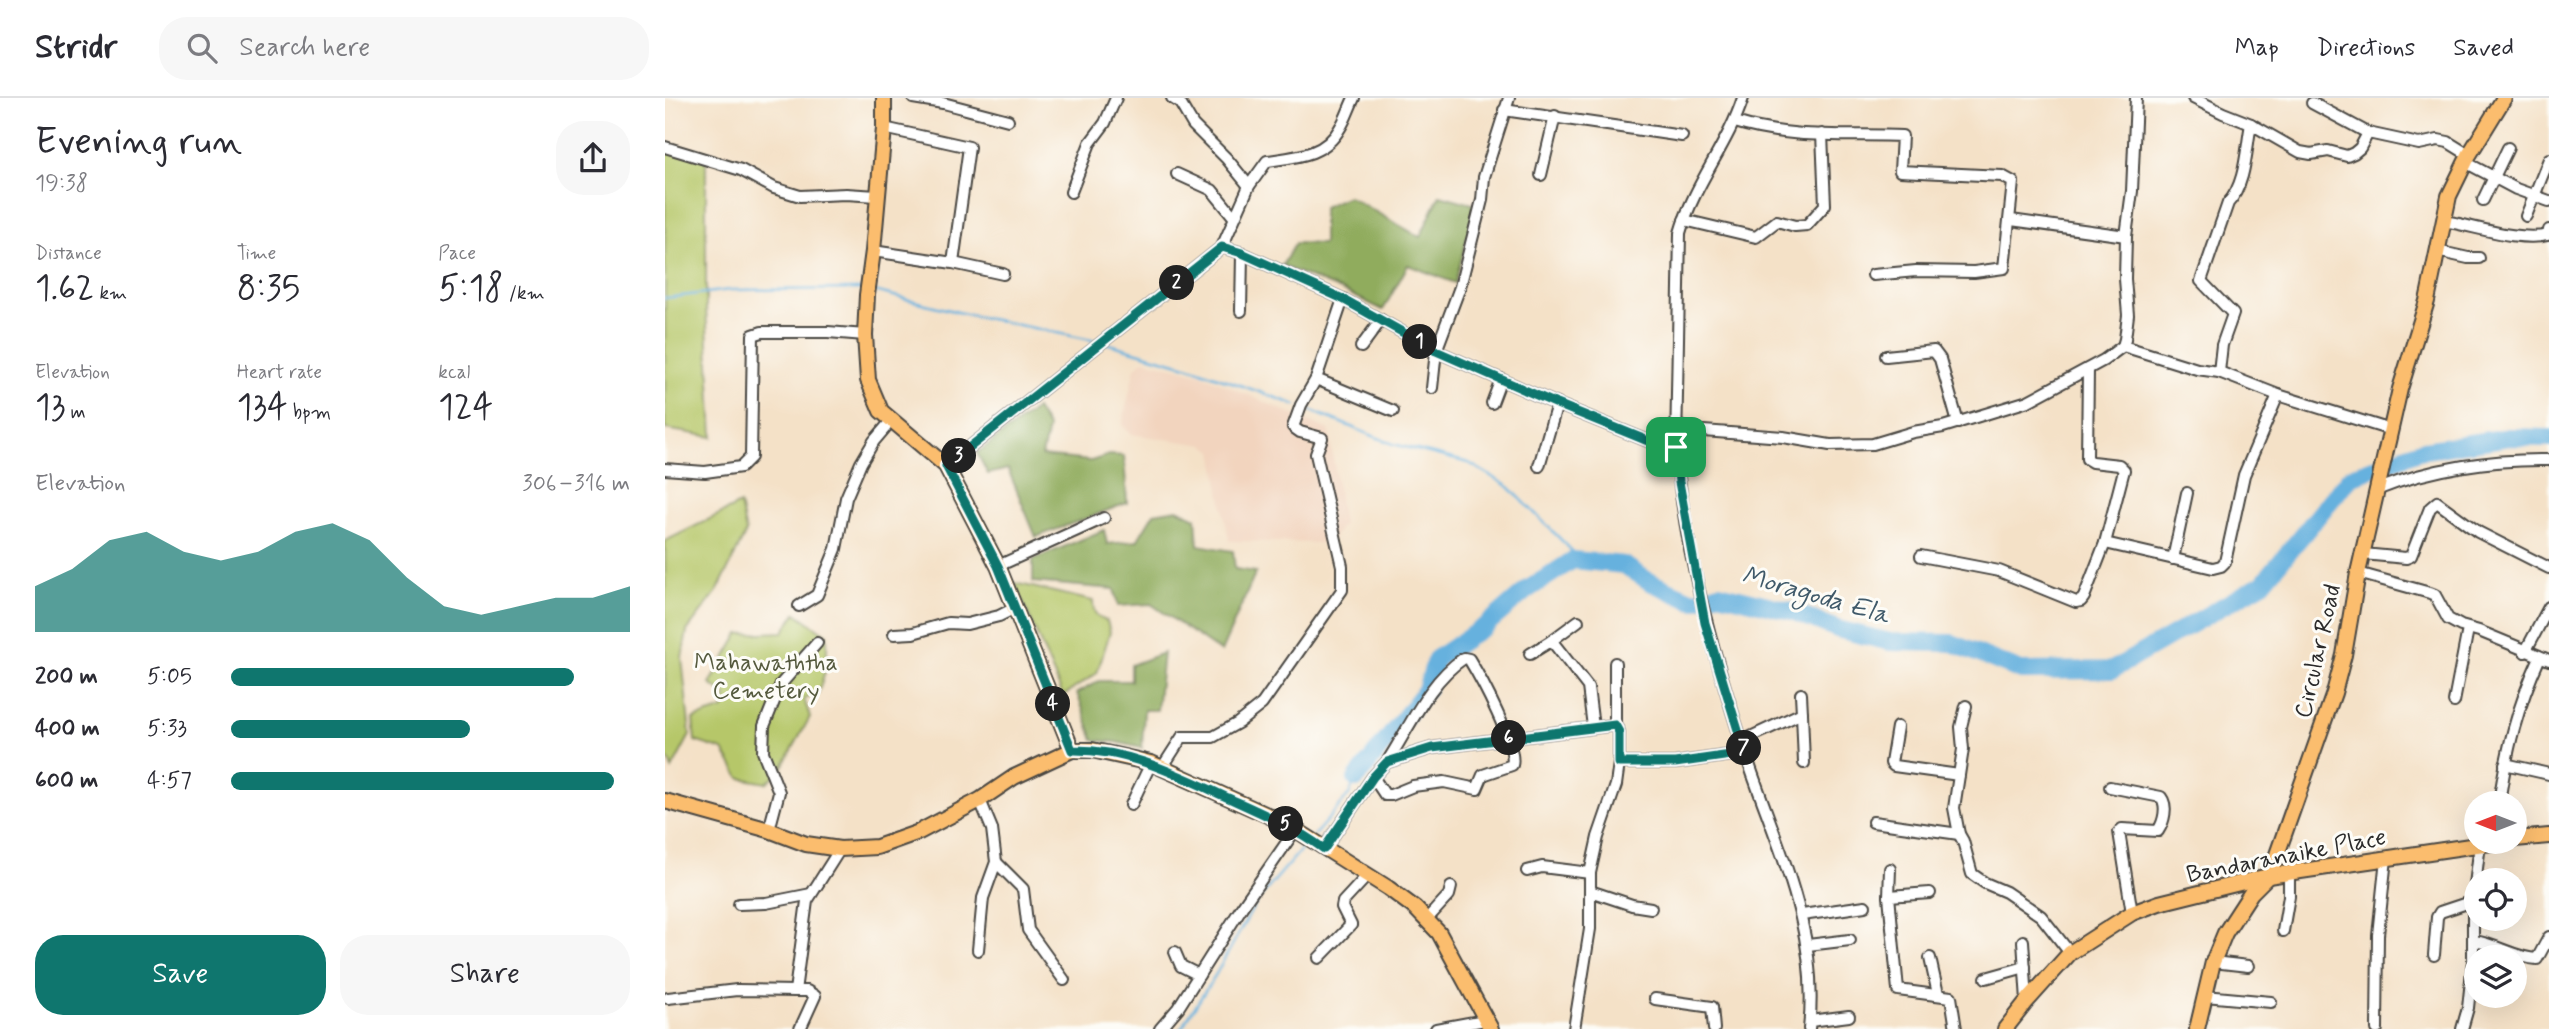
<!DOCTYPE html>
<html lang="en">
<head>
<meta charset="utf-8">
<style>
	body { margin:0; font-family:Mynerve,sans-serif; background:#f7f7f7; color:#2b2b33; height:100vh; display:flex; flex-direction:column; font-size:26px; white-space:nowrap }
	* { box-sizing:border-box; margin:0 }
	p { font-size:23px; color:#7c7c81 }
	.icon { flex:none; width:38px; height:38px; fill:none; stroke:currentColor; stroke-width:2; stroke-linecap:round; stroke-linejoin:round }
	.map { position:relative; flex:1; overflow:hidden }
	.panel { display:flex; flex-direction:column; background:#fff; width:665px }
	.panel>* { flex:none }
	.needle { width:46px; rotate:270deg }
	.controls { position:absolute; left:1799px; top:693px; display:grid; gap:14px }
	.controls a { display:grid; place-items:center; width:63px; height:63px; border-radius:50%; background:#fff; box-shadow:0 7px 28px #0002; font-size:35px }
	.pin { position:absolute; display:grid; place-items:center; width:60px; height:60px; color:#fff; margin:-30px; border-radius:14px; box-shadow:0 4px 10px #0006 }
	.km { position:absolute; width:35px; height:35px; margin:-18px; border-radius:50%; background:#222; color:#fff; font-size:19px; line-height:35px; text-align:center }
	.round { display:grid; place-items:center; flex:none; width:74px; height:74px; border-radius:28px; background:#f7f7f7 }
	.head { display:flex; align-items:center; justify-content:space-between; height:119px; padding:0 35px }
	h1 { font-size:38px; font-weight:600; line-height:52px }
	.metrics { display:grid; grid-template-columns:repeat(3,1fr); gap:10px; height:119px; padding:7px 35px }
	.metrics div { display:grid; align-content:center }
	.metrics b { font-size:35px; font-weight:600 }
	.metrics small { font-size:19px; font-weight:400 }
	.metrics p { font-size:19px }
	.chart { height:196px; padding:14px 35px }
	.chart p { display:flex; justify-content:space-between }
	.chart svg { width:100%; height:126px; margin-top:7px; fill:#0f766e; opacity:.7 }
	.primary-button { display:flex; gap:14px; margin-top:auto; padding:14px 35px }
	.primary-button a { flex:1; height:80px; border-radius:28px; background:#0f766e; color:#fff; font-size:28px; font-weight:600; line-height:80px; text-align:center }
	.primary-button a+a { background:#f7f7f7; color:#2b2b33 }
	ul { padding:0 35px; list-style:none; font-size:23px }
	li { display:grid; grid-template-columns:112px 84px 1fr; align-items:center; height:52px }
	li i { height:18px; border-radius:9px; background:#0f766e }
	header { display:flex; align-items:center; gap:42px; box-sizing:border-box; height:98px; padding:0 35px; background:#fff; border-bottom:2px solid #e1e1e2 }
	header strong { font-size:33px }
	nav { display:flex; gap:38px; margin-inline-start:auto; font-size:24px }
	.search { width:490px; height:63px; background:#f7f7f7; display:flex; align-items:center; gap:18px; box-sizing:border-box; padding:0 24px; border-radius:28px; color:#7c7c81; font-size:26px }
	main { display:flex; flex:1; min-height:0 }
	.map>svg:first-child { display:block }
</style>
</head>
<body>
<header>
<strong>Stridr</strong>
<div class="search"><svg class="icon" aria-label="search" viewBox="0 0 24 24"><circle cx="10" cy="10" r="6"/><path d="M15 15l6 6"/></svg>Search here</div>
<nav><a>Map</a><a>Directions</a><a>Saved</a></nav>
</header>
<main>
<section class="panel">
<div class="head"><div><h1>Evening run</h1><p>19:38</p></div><a class="round"><svg class="icon" aria-label="share" viewBox="0 0 24 24"><path d="M12 15V3M7 8l5-5 5 5M5 13v7h14v-7"/></svg></a></div>
<div class="metrics">
<div><p>Distance</p><b>1.62<small> km</small></b></div>
<div><p>Time</p><b>8:35</b></div>
<div><p>Pace</p><b>5:18<small> /km</small></b></div>
</div>
<div class="metrics">
<div><p>Elevation</p><b>13<small> m</small></b></div>
<div><p>Heart rate</p><b>134<small> bpm</small></b></div>
<div><p>kcal</p><b>124</b></div>
</div>
<div class="chart"><p><span>Elevation</span>306–316 m</p>
<svg viewBox="0 0 160 44" preserveAspectRatio="none"><path d="M0 44V28L10 22L20 12L30 9L40 16L50 19L60 16L70 9L80 6L90 12L100 25L110 35L120 38L130 35L140 32L150 32L160 28V44z"/></svg>
</div>
<ul>
<li><b>200 m</b>5:05<i style="width:86%"></i></li>
<li><b>400 m</b>5:33<i style="width:60%"></i></li>
<li><b>600 m</b>4:57<i style="width:96%"></i></li>
</ul>
<div class="primary-button"><a>Save</a><a>Share</a></div>
</section>
<div class="map">
<svg width="1884" height="931" viewBox="0 0 1884 931">
	<rect width="100%" height="100%" fill="#fdfcf7"/>
	<filter id="ink" filterUnits="userSpaceOnUse"><feTurbulence type="fractalNoise" baseFrequency=".0143" numOctaves="2"/><feDisplacementMap in="SourceGraphic" scale="14" xChannelSelector="R" yChannelSelector="G"/><feConvolveMatrix kernelMatrix="1 2 1 2 8 2 1 2 1" color-interpolation-filters="sRGB"/></filter>
	<filter id="wash" filterUnits="userSpaceOnUse"><feTurbulence type="fractalNoise" baseFrequency=".00686" numOctaves="4" result="noise"/><feDisplacementMap in="SourceGraphic" scale="28" xChannelSelector="R" yChannelSelector="G"/><feGaussianBlur stdDeviation="1.57" result="paint"/><feColorMatrix in="noise" values="0 0 0 0 0 0 0 0 0 0 0 0 0 0 0 0 0 1.4 0 .05"/><feComposite in="paint" operator="in"/></filter>
	<g filter="url(#wash)">
		<rect width="100%" height="100%" fill="#f4e1c7"/>
		<polygon fill="#f2d4be" points="479,262 535,276 664,332 678,426 667,442 657,445 564,443 548,353 540,347 466,336 457,327 470,270"/>
		<g fill="#b6c769" stroke="#70794a" stroke-width="2">
			<polygon points="0,49 41,60 41,209 48,339 0,331"/>
			<polygon points="75,406 81,434 53,492 22,533 17,560 25,637 7,671 4,662 0,661 0,443"/>
			<path d="M 350,485 L 428,503 C 428,515 431,519 442,523 L 445,534 L 432,575 L 398,598 Z"/>
			<polygon points="131,515 162,537 162,567 153,596 139,601 145,619 116,672 101,685 75,680 58,652 30,643 28,621 59,611 61,597 45,586 74,536 118,534"/>
		</g>
		<g fill="#90ac5d" stroke="#5e6c44" stroke-width="2">
			<polygon points="775,97 811,107 790,185 743,167 718,212 679,193 617,168 630,145 658,146 658,109 683,98 755,139"/>
			<polygon points="371,311 383,330 377,358 426,363 444,357 459,358 462,405 371,439 343,371 323,376 312,355"/>
			<polygon points="512,411 531,420 533,447 568,453 570,471 591,474 556,554 486,506 453,508 449,491 368,484 368,462 439,432 442,446 472,443 489,415"/>
			<polygon points="498,555 492,612 479,612 477,650 451,644 429,642 412,595 434,583 466,583 466,567"/>
		</g>
		<g fill="none" stroke-linecap="round" stroke-linejoin="round">
			<g stroke="#66b1de" stroke-width="2.5">
				<polyline points="209,193 305,217 431,243"/>
				<polyline points="0,200 65,192 199,191"/>
				<polyline points="441,245 525,269 631,307"/>
				<polyline points="637,309 728,346 804,365 844,389 917,463"/>
				<polyline points="650,736 684,697 691,681"/>
				<polyline points="516,931 551,876 592,803 641,746"/>
			</g>
			<polyline stroke="#66b1de" stroke-width="18" points="691,681 761,592 771,561 820,528 862,492 908,462 959,467 985,484 1028,503 1054,495 1127,513 1172,531 1225,544 1287,545 1356,573 1447,572 1598,485 1685,379 1753,353 1844,339 1884,340"/>
		</g>
	</g>
	<g filter="url(#ink)">
		<g fill="none" stroke-linecap="round" stroke-linejoin="round">
			<g stroke="#494642" stroke-width="14">
				<g id="minor">
					<polyline points="248,0 278,5 343,22"/>
					<polyline points="507,0 515,5 528,27 562,61 584,88"/>
					<path d="M 1078,0 C 1063,47 1029,86 1015,135 L 1011,349 C 1019,453 1048,555 1080,654 C 1111,748 1155,829 1144,931"/>
					<polyline points="1528,0 1558,15 1586,26 1635,54 1646,56 1663,53 1682,58 1689,55 1695,50 1703,35"/>
					<polyline points="1647,5 1703,35 1754,46 1773,42 1783,44 1804,57"/>
					<polyline points="839,12 1017,38"/>
					<path d="M 1070,24 C 1124,41 1181,36 1237,38 L 1235,73 L 1337,78 L 1348,84 L 1339,170 L 1309,174 L 1251,173 L 1208,177"/>
					<polyline points="219,30 304,49 288,165"/>
					<polyline points="0,49 76,72 109,90 135,98 181,96 212,98"/>
					<polyline points="1800,64 1851,91 1884,103"/>
					<polyline points="512,76 547,92 569,119"/>
					<polyline points="876,77 890,18"/>
					<polyline points="406,94 425,45 440,25 451,0"/>
					<polyline points="1818,102 1843,50"/>
					<polyline points="1861,118 1884,61"/>
					<polyline points="1019,122 1091,139 1112,123 1130,128 1142,127 1160,107 1157,36"/>
					<polyline points="1346,122 1461,138"/>
					<path d="M 1779,123 C 1810,128 1853,144 1883,137 L 1884,132"/>
					<path d="M 557,149 L 584,88 L 602,63 C 630,59 660,58 675,30 C 681,21 684,10 689,0"/>
					<polyline points="208,153 288,165 338,176"/>
					<polyline points="1772,153 1803,160 1814,160"/>
					<polyline points="576,213 577,155"/>
					<polyline points="1458,248 1532,271 1554,274 1613,297 1726,332"/>
					<polyline points="696,249 716,222"/>
					<polyline points="1221,258 1269,253 1275,261 1293,325"/>
					<path d="M 1554,274 L 1557,247 L 1568,216 L 1536,183 L 1563,105 C 1581,86 1581,51 1586,26"/>
					<polyline points="651,281 728,313"/>
					<polyline points="767,290 771,253 795,189 817,102 819,79 844,0"/>
					<polyline points="827,305 836,281"/>
					<polyline points="1012,327 1025,332 1118,339 1165,347 1208,346 1248,334 1278,329 1363,303 1439,262 1458,248 1460,241 1463,217 1460,181 1461,138 1467,93 1471,0"/>
					<polyline points="281,368 557,149 577,155 678,201 771,253 892,306 993,347 1011,349"/>
					<polyline points="874,368 892,306"/>
					<polyline points="0,371 40,374 76,369 86,359 88,237 97,234 163,234 200,237"/>
					<path d="M 1714,391 C 1766,370 1828,361 1884,362"/>
					<polyline points="1440,445 1548,470 1556,468 1560,464 1579,377 1613,297"/>
					<polyline points="1698,456 1741,460 1746,458 1765,410 1772,404 1813,434 1884,470"/>
					<polyline points="1256,458 1334,473 1411,504 1416,503 1419,499 1440,445 1459,372 1454,367 1427,364 1422,361 1423,271"/>
					<polyline points="1508,461 1522,395"/>
					<polyline points="333,468 439,420"/>
					<polyline points="1693,475 1765,495 1770,497 1783,521 1796,528 1814,533 1884,562"/>
					<polyline points="134,508 152,497 171,451 181,400 196,365 209,343 226,323"/>
					<polyline points="229,536 248,535 283,525 302,526 334,518 350,510"/>
					<polyline points="886,543 913,523"/>
					<polyline points="1860,554 1884,509"/>
					<polyline points="865,556 886,543 890,547 923,589 928,629"/>
					<polyline points="950,565 950,627"/>
					<polyline points="1136,596 1137,615"/>
					<polyline points="1789,604 1803,531"/>
					<polyline points="1301,608 1296,629 1298,651 1289,710 1294,736 1298,743 1307,776 1320,785 1341,794 1376,818 1405,855"/>
					<polyline points="1232,629 1226,665 1229,668 1294,677"/>
					<polyline points="1077,643 1137,615 1139,665"/>
					<polyline points="1840,666 1884,676"/>
					<polyline points="497,670 517,639 548,639 573,625 597,606 677,492 677,468 651,356 657,340 635,334 628,329 636,307 651,281 678,201"/>
					<path d="M 708,679 L 720,697 L 726,697 L 748,688 L 779,684 L 812,691 L 818,677 L 847,667 C 853,649 815,579 804,561 L 799,560 C 763,584 745,629 722,664"/>
					<path d="M 1445,689 L 1496,699 C 1503,708 1499,724 1493,733 L 1457,731 L 1454,734 L 1467,815"/>
					<path d="M 1834,705 C 1842,651 1852,609 1875,559"/>
					<polyline points="466,707 486,665"/>
					<polyline points="1208,724 1294,736"/>
					<polyline points="104,732 114,694 98,654 99,628 116,586 152,545"/>
					<polyline points="659,751 708,679 722,664 767,650 950,627 954,634 954,665 1010,665 1080,655"/>
					<polyline points="331,764 358,791 363,832 399,882"/>
					<polyline points="1225,771 1224,798 1233,892 1286,899 1291,931"/>
					<polyline points="862,773 877,769 925,775"/>
					<polyline points="925,793 967,807 986,810"/>
					<polyline points="1224,798 1265,795"/>
					<polyline points="74,806 101,805 146,796"/>
					<polyline points="1137,817 1200,808"/>
					<polyline points="762,821 784,797 786,789"/>
					<polyline points="1618,833 1624,798 1624,774"/>
					<polyline points="1358,843 1362,903"/>
					<path d="M 1809,843 C 1831,846 1850,860 1872,861 L 1884,839"/>
					<polyline points="1143,847 1185,842"/>
					<polyline points="313,852 318,800 331,764 327,731 315,702"/>
					<polyline points="510,854 516,868 534,877"/>
					<polyline points="1769,857 1772,819 1775,814 1808,803"/>
					<polyline points="654,860 686,827 677,809 678,804 702,778"/>
					<polyline points="1265,860 1273,896"/>
					<polyline points="1548,864 1583,868"/>
					<polyline points="1321,880 1360,869"/>
					<polyline points="130,893 142,893 150,898 135,931"/>
					<polyline points="1540,898 1606,904"/>
					<polyline points="3,900 72,892 130,893 142,803 175,751"/>
					<polyline points="990,901 1047,909 1049,931"/>
					<polyline points="1145,923 1184,918"/>
					<polyline points="495,931 513,910 577,809 631,731"/>
					<polyline points="771,931 820,922"/>
					<polyline points="909,931 925,831 925,775 933,739 951,687 954,665"/>
					<polyline points="1712,931 1713,837 1721,760"/>
					<polyline points="1797,931 1803,910 1808,863 1808,803 1815,746"/>
				</g>
			</g>
			<g stroke="#494642" stroke-width="18">
				<g id="major">
					<polyline points="219,0 219,30 208,153 202,197 200,237 203,282 216,313 281,368 333,468 407,652"/>
					<polyline points="0,703 104,732 141,746 175,751 212,749 254,734 315,702 349,679 407,652 427,652 486,665 620,725 723,790 750,810 774,835 826,931"/>
					<polyline points="1850,741 1884,738"/>
					<polyline points="1340,931 1362,903 1405,855 1467,815 1494,805 1603,778 1832,744"/>
					<polyline points="1532,931 1548,864 1560,835 1586,795 1603,778 1609,765 1669,595 1679,557 1693,475 1735,291 1762,203 1784,98 1804,57 1839,0"/>
				</g>
			</g>
			<use href="#minor" stroke="#fff" stroke-width="10"/>
			<use href="#major" stroke="#fbbd6e" stroke-width="14"/>
		</g>
	</g>
	<g fill="none" stroke-linecap="round" stroke-linejoin="round" filter="url(#ink)">
		<g stroke="#fff" stroke-width="14">
			<path id="route" d="M 557,149 L 577,155 L 678,201 L 771,253 L 892,306 L 993,347 L 1011,349 L 1014,384 L 1040,525 L 1080,655 L 1010,665 L 954,665 L 954,634 L 950,627 L 767,650 L 722,664 L 708,679 L 659,751 C 628,728 594,714 559,698 C 511,676 462,651 407,652 L 333,468 L 281,368 Z"/>
		</g>
		<use href="#route" stroke="#0f766e" stroke-width="9"/>
	</g>
	<g text-anchor="middle" stroke-width="6" stroke-linejoin="round" paint-order="stroke">
		<g font-size="24" fill="#2b2b2b" stroke="#fdfcf7">
			<text transform="translate(1652 553) rotate(-77)" y="8">Circular Road</text>
			<text transform="translate(1621 757) rotate(-11)" y="8">Bandaranaike Place</text>
		</g>
		<g font-size="24" fill="#555a3e" stroke="#fdfcf7">
			<text x="101" y="572">Mahawaththa<tspan x="101" dy="28">Cemetery</tspan></text>
		</g>
		<g font-size="26" font-style="italic" fill="#405a6a" stroke="#fdfcf7">
			<text transform="translate(1151 496) rotate(16)" y="9">Moragoda Ela</text>
		</g>
	</g>
</svg>
<div class="controls">
<a><svg class="needle" viewBox="-14 -14 28 28"><path d="M0-13l5 13h-10z" fill="#e53935"/><path d="M0 13l5-13h-10z" fill="#7c7c81"/></svg></a>
<a><svg class="icon" aria-label="locate" viewBox="0 0 24 24"><circle cx="12" cy="12" r="6"/><path d="M12 2v4M12 18v4M2 12h4M18 12h4"/></svg></a>
<a><svg class="icon" aria-label="layers" viewBox="0 0 24 24"><path d="M12 4l9 5-9 5-9-5zM3 14l9 5 9-5"/></svg></a>
</div>
<div class="pin" style="left:1011px;top:349px;background:#1e9e55"><svg class="icon" aria-label="arrive" viewBox="0 0 24 24"><path d="M6 21V4h12l-3 4 3 4H6"/></svg></div>
<b class="km" style="left:755px;top:244px">1</b>
<b class="km" style="left:512px;top:185px">2</b>
<b class="km" style="left:294px;top:358px">3</b>
<b class="km" style="left:388px;top:606px">4</b>
<b class="km" style="left:621px;top:726px">5</b>
<b class="km" style="left:844px;top:640px">6</b>
<b class="km" style="left:1079px;top:650px">7</b>
</div>
</main>
</body>
</html>
